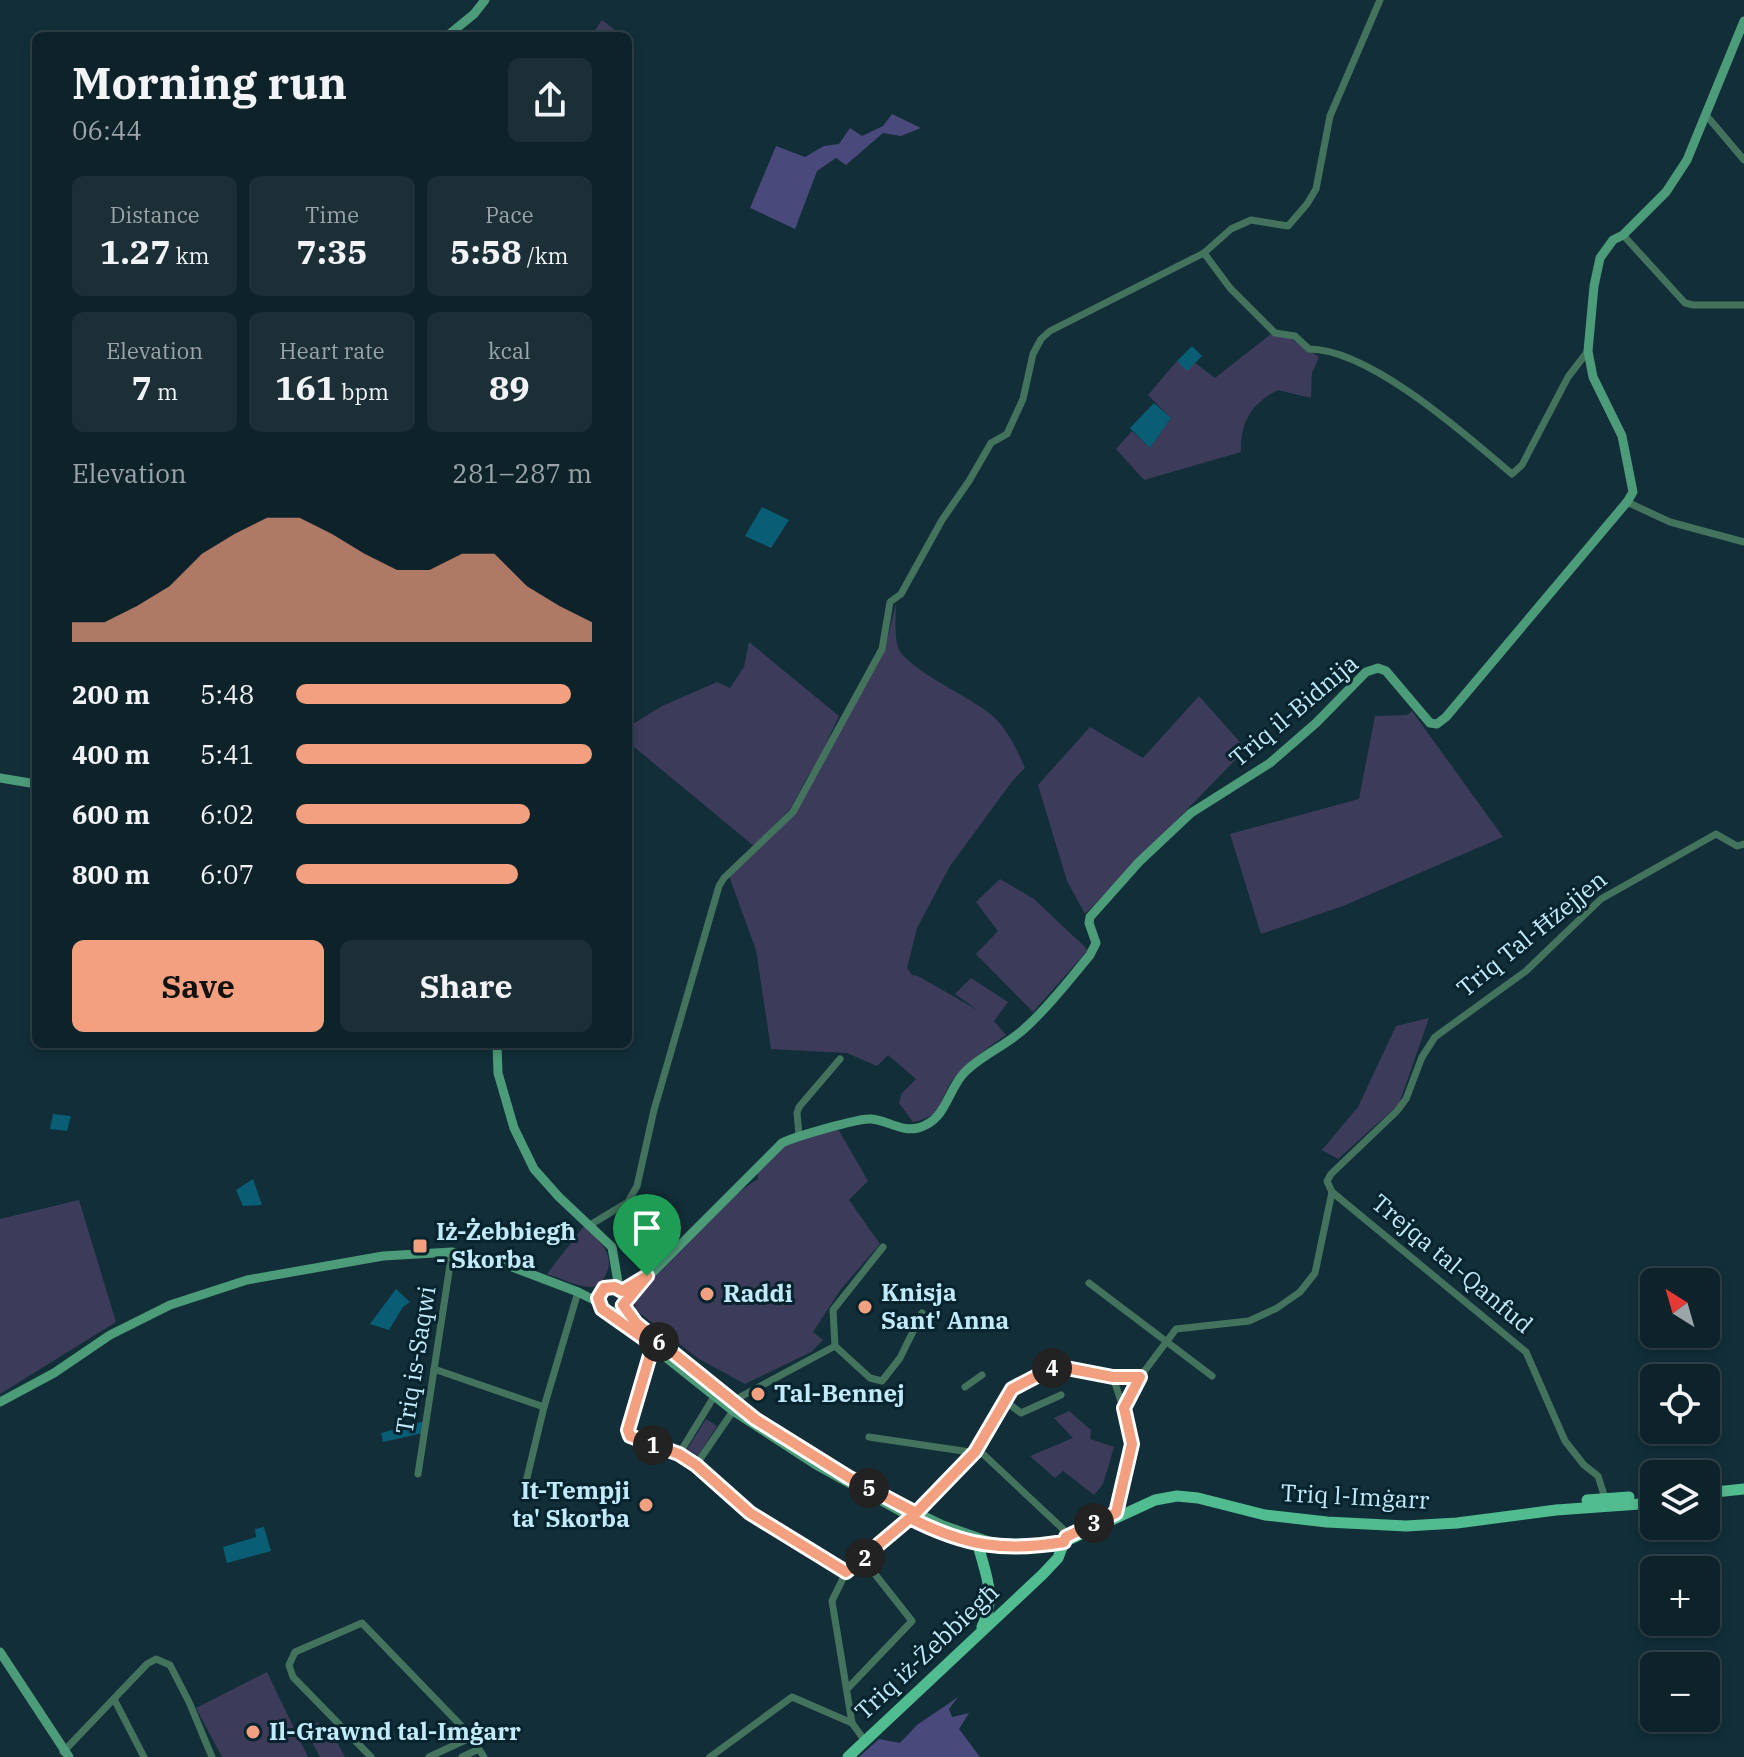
<!DOCTYPE html>
<html lang="en">
<head>
<meta charset="utf-8">
<style>
	body { margin:0; font-family:"IBM Plex Serif",serif; background:#1c2f36; color:#f1f3f6; height:100vh; display:flex; flex-direction:column; font-size:30px; white-space:nowrap }
	* { box-sizing:border-box; margin:0 }
	p { font-size:26px; color:#9ba4a8 }
	.icon { flex:none; width:44px; height:44px; fill:none; stroke:currentColor; stroke-width:2; stroke-linecap:round; stroke-linejoin:round }
	.map { position:relative; flex:1; overflow:hidden }
	.panel { position:absolute; left:32px; top:32px; width:600px; height:1016px; display:flex; flex-direction:column; background:#0e222a; border-radius:12px; box-shadow:0 4px 12px #0003,0 0 0 2px #2e3f47 }
	.panel>* { flex:none }
	.needle { width:52px; rotate:323deg }
	.controls { position:absolute; left:1640px; top:1268px; display:grid; gap:16px }
	.controls a { display:grid; place-items:center; width:80px; height:80px; border-radius:12px; background:#0e222a; box-shadow:0 4px 12px #0003,0 0 0 2px #2e3f47; font-size:40px }
	.pin { position:absolute; display:grid; place-items:center; width:68px; height:68px; color:#fff; margin:-82px -34px; border-radius:50% 50% 50% 0; rotate:-45deg; box-shadow:0 0 8px #0007 }
	.pin .icon { rotate:45deg }
	.km { position:absolute; width:40px; height:40px; margin:-20px; border-radius:50%; background:#222; color:#fff; font-size:22px; line-height:40px; text-align:center }
	.round { display:grid; place-items:center; flex:none; width:84px; height:84px; border-radius:12px; background:#1c2f36 }
	.headline { display:flex; align-items:center; justify-content:space-between; height:136px; padding:0 40px }
	h1 { font-size:44px; font-weight:700; line-height:60px }
	.stats { display:grid; grid-template-columns:repeat(3,1fr); gap:12px; height:136px; padding:8px 40px }
	.stats div { display:grid; align-content:center; border-radius:12px; background:#1c2f36; text-align:center }
	.stats b { font-size:34px; font-weight:700 }
	.stats small { font-size:22px; font-weight:400 }
	.stats p { font-size:22px }
	.chart { height:224px; padding:16px 40px }
	.chart p { display:flex; justify-content:space-between }
	.chart svg { width:100%; height:144px; margin-top:8px; fill:#f2a07f; opacity:.7 }
	.cta { display:flex; gap:16px; margin-top:auto; padding:16px 40px }
	.cta a { flex:1; height:92px; border-radius:12px; background:#f2a07f; color:#111; font-size:32px; font-weight:700; line-height:92px; text-align:center }
	.cta a+a { background:#1c2f36; color:#f1f3f6 }
	ul { padding:0 40px; list-style:none; font-size:26px }
	li { display:grid; grid-template-columns:128px 96px 1fr; align-items:center; height:60px }
	li i { height:20px; border-radius:10px; background:#f2a07f }
	.map>svg:first-child { display:block }
</style>
</head>
<body>
<div class="map">
<svg width="1744" height="1757" viewBox="0 0 1744 1757">
	<rect width="100%" height="100%" fill="#122e38"/>
	<g fill="#3c3c5a">
		<polygon points="602,20 623,36 591,36"/>
		<path d="M 1271,334 L 1289,337 L 1319,357 L 1312,373 L 1311,398 L 1278,390 C 1252,403 1240,422 1241,452 L 1144,480 L 1116,449 L 1132,431 L 1150,448 L 1171,418 L 1148,395 L 1177,361 L 1187,370 L 1194,362 L 1215,378 Z"/>
		<path d="M 896,603 C 896,616 894,634 898,647 C 904,667 969,697 988,712 C 1006,726 1016,747 1025,768 L 1013,780 L 950,866 L 917,928 L 907,968 L 912,975 L 918,976 L 979,1011 L 955,994 L 971,978 L 1008,1002 L 994,1021 L 1006,1035 C 989,1047 971,1059 957,1075 C 938,1095 947,1116 913,1122 L 899,1103 L 902,1093 L 916,1079 L 888,1055 L 877,1066 L 847,1053 L 771,1049 L 756,950 L 729,876 L 794,813 L 885,649 Z"/>
		<polygon points="749,642 839,716 817,763 806,779 791,808 754,846 628,742 628,727 662,706 717,682 730,688 744,667"/>
		<polygon points="1199,696 1246,749 1085,914 1067,881 1038,785 1090,727 1143,758"/>
		<polygon points="1412,711 1503,837 1343,906 1261,934 1230,834 1359,799 1375,716 1407,715"/>
		<polygon points="1000,879 1034,899 1088,950 1033,1012 976,954 998,931 976,902"/>
		<polygon points="1429,1018 1399,1104 1338,1159 1322,1150 1358,1107 1396,1026"/>
		<path d="M 838,1129 L 868,1181 L 849,1200 L 880,1244 L 841,1289 L 813,1332 L 823,1340 L 811,1352 L 745,1384 L 699,1359 L 636,1310 L 634,1298 C 667,1259 715,1205 758,1179 L 757,1172 L 788,1143 Z"/>
		<polygon points="79,1200 116,1322 0,1394 0,1219"/>
		<path d="M 584,1226 C 599,1241 618,1255 604,1278 C 601,1284 596,1288 589,1287 C 575,1286 560,1278 547,1274 Z"/>
		<polygon points="1069,1411 1091,1430 1090,1439 1114,1447 1103,1484 1094,1495 1063,1471 1055,1478 1030,1456 1073,1438 1054,1418"/>
		<polygon points="706,1419 717,1426 698,1456 687,1449"/>
		<polygon points="267,1672 308,1757 222,1757 196,1708"/>
		<polygon points="318,1722 327,1738 333,1735 345,1757 320,1757 305,1729"/>
	</g>
	<g fill="#4a497b">
		<polygon points="892,114 921,128 901,136 883,133 846,165 836,158 817,171 795,229 750,208 776,146 805,157 824,146 839,144 850,128 862,136 883,126"/>
		<polygon points="958,1697 949,1709 952,1717 969,1713 959,1729 980,1757 859,1757 879,1739 900,1743 917,1725"/>
	</g>
	<g fill="#095e75">
		<polygon points="1192,346 1202,356 1187,371 1177,361"/>
		<polygon points="1154,403 1171,418 1150,448 1130,428"/>
		<polygon points="762,507 789,520 771,548 745,536"/>
		<polygon points="53,1114 71,1116 67,1131 50,1129"/>
		<polygon points="253,1179 262,1205 243,1206 236,1190"/>
		<polygon points="396,1289 410,1302 403,1307 389,1330 370,1324"/>
		<polygon points="425,1421 423,1433 383,1442 381,1433"/>
		<polygon points="264,1527 271,1551 227,1563 223,1547 256,1537 255,1529"/>
	</g>
	<g fill="none" stroke-linecap="round" stroke-linejoin="round">
		<g stroke="#44735d" stroke-width="7">
			<polyline points="1706,115 1744,160"/>
			<polyline points="1623,235 1685,303 1693,305 1744,305"/>
			<path d="M 1204,253 L 1230,288 L 1275,333 L 1295,336 L 1309,349 C 1370,349 1466,435 1512,474 L 1522,465 L 1568,377 L 1588,351"/>
			<polyline points="1627,502 1670,522 1744,542"/>
			<polyline points="799,1135 797,1113 799,1107 840,1059"/>
			<polyline points="1332,1192 1327,1181 1331,1174 1397,1111 1406,1099 1422,1057 1435,1037 1526,971 1601,899 1716,834 1737,846 1744,844"/>
			<polyline points="1332,1192 1526,1352 1565,1441 1584,1465 1598,1476 1605,1498"/>
			<polyline points="590,1225 628,1202 637,1186 654,1110 719,886 724,878 793,812 882,649 890,602 901,594 942,520 969,481 991,443 1007,434 1023,399 1033,354 1041,339 1050,331 1204,253 1231,229 1251,220 1288,226 1307,204 1316,189 1330,116 1380,0"/>
			<polyline points="1089,1283 1212,1376"/>
			<polyline points="653,1345 628,1430 630,1436 679,1454 696,1465 750,1513 846,1572"/>
			<polyline points="835,1346 870,1378 882,1381 900,1358 922,1313"/>
			<polyline points="434,1369 544,1407"/>
			<polyline points="1113,1377 1131,1432 1132,1444 1116,1513"/>
			<polyline points="965,1387 982,1375"/>
			<polyline points="1005,1401 1021,1413 1061,1395"/>
			<polyline points="729,1403 835,1346 833,1310 883,1247"/>
			<polyline points="1124,1408 1140,1377 1176,1329 1249,1321 1277,1308 1300,1292 1315,1273 1332,1192"/>
			<polyline points="869,1437 983,1454 1063,1529 1064,1541"/>
			<polyline points="679,1454 715,1395"/>
			<polyline points="696,1465 733,1411"/>
			<polyline points="418,1474 452,1252"/>
			<polyline points="524,1490 544,1407 578,1292"/>
			<polyline points="916,1513 975,1452 1012,1389 1056,1366 1113,1377 1140,1377"/>
			<polyline points="848,1688 912,1621 863,1559"/>
			<polyline points="114,1699 144,1757"/>
			<polyline points="852,1723 832,1601 846,1572 910,1518"/>
			<polyline points="63,1752 147,1664 156,1659 170,1665 189,1702 212,1757"/>
			<polyline points="371,1757 293,1677 289,1665 295,1652 362,1623 472,1737 429,1757"/>
			<polyline points="462,1757 479,1749 484,1757"/>
			<polyline points="710,1757 792,1697 852,1723 865,1741"/>
		</g>
		<g stroke="#4d9c79" stroke-width="9">
			<polyline points="447,36 474,14 485,0"/>
			<polyline points="0,778 36,784"/>
			<polyline points="497,1044 498,1073 514,1128 534,1169 559,1197 612,1247 619,1288"/>
			<path d="M 624,1301 L 782,1143 C 794,1137 858,1118 871,1119 C 887,1120 901,1132 918,1128 C 946,1121 947,1091 964,1073 C 981,1055 1006,1046 1024,1029 C 1048,1008 1069,980 1090,955 L 1096,943 L 1089,923 L 1090,917 L 1139,862 L 1191,813 L 1270,763 L 1316,723 L 1366,672 L 1378,668 L 1386,671 L 1430,723 L 1437,724 L 1446,717 L 1627,502 L 1633,492 L 1622,436 L 1593,377 L 1588,351 L 1594,286 L 1600,258 L 1613,240 L 1623,235 L 1666,192 L 1687,160 L 1744,21"/>
			<polyline points="623,1305 636,1323 753,1417"/>
			<polyline points="610,1313 733,1411 816,1465 936,1531 990,1547 1017,1548 1064,1542"/>
			<polyline points="0,1402 54,1373 110,1335 170,1305 247,1280 383,1256 452,1252 499,1262 578,1292 598,1302 602,1309 610,1313 620,1309 624,1298 619,1288 608,1286 600,1291 598,1302"/>
			<polyline points="893,1501 943,1525 989,1541"/>
			<polyline points="0,1652 69,1757"/>
		</g>
		<g stroke="#51bc8f" stroke-width="11">
			<polyline points="1706,1493 1744,1489"/>
			<polyline points="1587,1500 1629,1497"/>
			<path d="M 978,1545 C 986,1576 997,1596 982,1627"/>
			<polyline points="848,1757 1043,1574 1058,1558 1064,1542 1155,1500 1177,1496 1198,1498 1265,1515 1327,1522 1406,1526 1457,1523 1556,1510 1654,1503"/>
		</g>
	</g>
	<g fill="none" stroke-linecap="round" stroke-linejoin="round">
		<g stroke="#fff" stroke-width="16">
			<path id="route" d="M 647,1276 L 623,1305 L 636,1323 L 755,1419 L 848,1477 L 916,1513 L 975,1452 L 1012,1389 L 1056,1366 L 1113,1377 L 1140,1377 L 1124,1408 L 1132,1444 L 1116,1513 L 1066,1537 L 1064,1542 C 1004,1552 965,1546 910,1518 L 846,1572 L 750,1513 L 696,1465 L 679,1454 L 630,1436 L 628,1430 L 653,1345 L 602,1309 L 598,1298 L 604,1288 L 615,1287 L 622,1291 Z"/>
		</g>
		<use href="#route" stroke="#f2a07f" stroke-width="10"/>
	</g>
	<g fill="#f2a07f" stroke="#07242e" stroke-width="3">
		<rect x="412" y="1238" width="16" height="16" rx="4"/>
		<circle cx="707" cy="1294" r="8"/>
		<circle cx="865" cy="1307" r="8"/>
		<circle cx="758" cy="1394" r="8"/>
		<circle cx="646" cy="1505" r="8"/>
		<circle cx="253" cy="1732" r="8"/>
	</g>
	<g text-anchor="middle" stroke-width="6" stroke-linejoin="round" paint-order="stroke">
		<g font-size="24" fill="#c1eafa" stroke="#07242e">
			<text transform="translate(1294 711) rotate(-40)" y="8">Triq il-Bidnija</text>
			<text transform="translate(1532 934) rotate(-39)" y="8">Triq Tal-Ħżejjen</text>
			<text transform="translate(1452 1264) rotate(40)" y="8">Trejqa tal-Qanfud</text>
			<text transform="translate(416 1360) rotate(-81)" y="8">Triq is-Saqwi</text>
			<text transform="translate(1355 1497) rotate(3)" y="8">Triq l-Imġarr</text>
			<text transform="translate(927 1652) rotate(-43)" y="8">Triq iż-Żebbiegħ</text>
		</g>
		<g font-size="24" font-weight="bold" fill="#c1eafa" stroke="#07242e" text-anchor="start">
			<text x="436" y="1240">Iż-Żebbiegħ<tspan x="436" dy="28">- Skorba</tspan></text>
			<text x="881" y="1301">Knisja<tspan x="881" dy="28">Sant' Anna</tspan></text>
			<text x="723" y="1302">Raddi</text>
			<text x="774" y="1402">Tal-Bennej</text>
			<text x="630" y="1499" text-anchor="end">It-Tempji<tspan x="630" dy="28">ta' Skorba</tspan></text>
			<text x="269" y="1740">Il-Grawnd tal-Imġarr</text>
		</g>
	</g>
</svg>
<div class="controls">
<a><svg class="needle" viewBox="-14 -14 28 28"><path d="M0-13l5 13h-10z" fill="#e53935"/><path d="M0 13l5-13h-10z" fill="#9ba4a8"/></svg></a>
<a><svg class="icon" aria-label="locate" viewBox="0 0 24 24"><circle cx="12" cy="12" r="6"/><path d="M12 2v4M12 18v4M2 12h4M18 12h4"/></svg></a>
<a><svg class="icon" aria-label="layers" viewBox="0 0 24 24"><path d="M12 4l9 5-9 5-9-5zM3 14l9 5 9-5"/></svg></a>
<a>+</a>
<a>−</a>
</div>
<div class="pin" style="left:647px;top:1276px;background:#1e9e55"><svg class="icon" aria-label="arrive" viewBox="0 0 24 24"><path d="M6 21V4h12l-3 4 3 4H6"/></svg></div>
<b class="km" style="left:653px;top:1445px">1</b>
<b class="km" style="left:865px;top:1558px">2</b>
<b class="km" style="left:1094px;top:1523px">3</b>
<b class="km" style="left:1052px;top:1368px">4</b>
<b class="km" style="left:869px;top:1488px">5</b>
<b class="km" style="left:659px;top:1342px">6</b>
<section class="panel">
<div class="headline"><div><h1>Morning run</h1><p>06:44</p></div><a class="round"><svg class="icon" aria-label="share" viewBox="0 0 24 24"><path d="M12 15V3M7 8l5-5 5 5M5 13v7h14v-7"/></svg></a></div>
<div class="stats">
<div><p>Distance</p><b>1.27<small> km</small></b></div>
<div><p>Time</p><b>7:35</b></div>
<div><p>Pace</p><b>5:58<small> /km</small></b></div>
</div>
<div class="stats">
<div><p>Elevation</p><b>7<small> m</small></b></div>
<div><p>Heart rate</p><b>161<small> bpm</small></b></div>
<div><p>kcal</p><b>89</b></div>
</div>
<div class="chart"><p><span>Elevation</span>281–287 m</p>
<svg viewBox="0 0 160 44" preserveAspectRatio="none"><path d="M0 44V38L10 38L20 33L30 27L40 17L50 11L60 6L70 6L80 11L90 17L100 22L110 22L120 17L130 17L140 27L150 33L160 38V44z"/></svg>
</div>
<ul>
<li><b>200 m</b>5:48<i style="width:93%"></i></li>
<li><b>400 m</b>5:41<i style="width:100%"></i></li>
<li><b>600 m</b>6:02<i style="width:79%"></i></li>
<li><b>800 m</b>6:07<i style="width:75%"></i></li>
</ul>
<div class="cta"><a>Save</a><a>Share</a></div>
</section>
</div>
</body>
</html>
